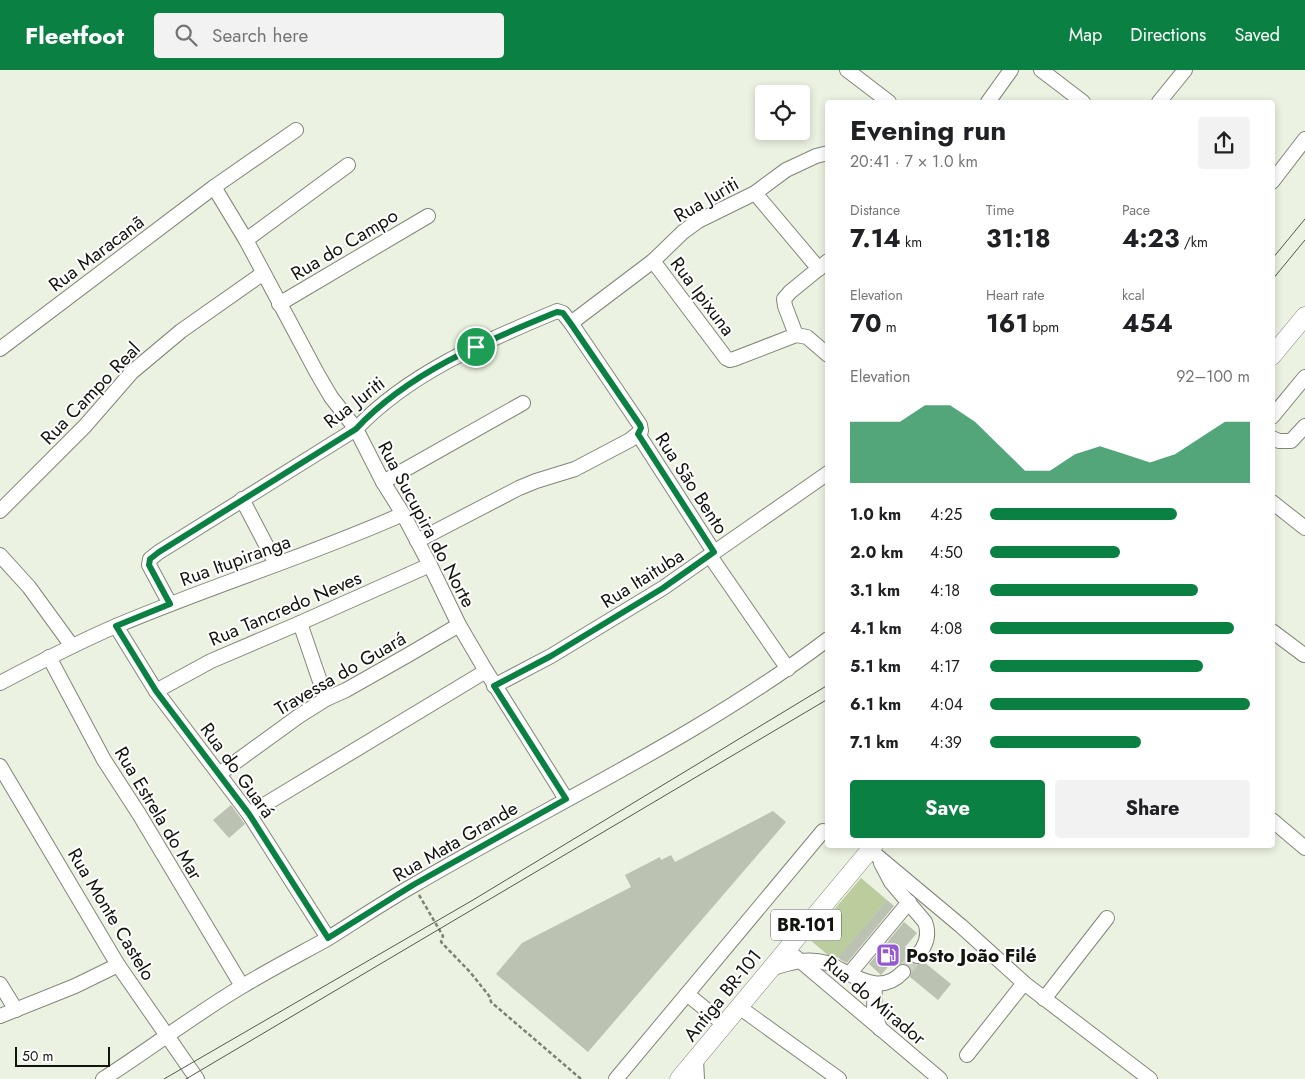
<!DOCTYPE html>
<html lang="en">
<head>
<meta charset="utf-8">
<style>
	body { margin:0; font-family:Jost,sans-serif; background:#f2f2f2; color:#202124; height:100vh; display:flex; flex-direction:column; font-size:19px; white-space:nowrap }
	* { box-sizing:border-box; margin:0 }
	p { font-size:16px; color:#757577 }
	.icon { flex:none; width:28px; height:28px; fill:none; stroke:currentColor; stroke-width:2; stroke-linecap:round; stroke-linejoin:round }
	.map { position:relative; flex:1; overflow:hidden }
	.side { position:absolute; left:825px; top:30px; width:450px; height:748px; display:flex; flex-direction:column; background:#fff; border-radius:5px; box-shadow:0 2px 8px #0003 }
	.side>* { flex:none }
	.fabs { position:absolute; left:755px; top:15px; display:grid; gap:10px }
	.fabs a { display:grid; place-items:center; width:55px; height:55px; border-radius:5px; background:#fff; box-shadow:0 2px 8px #0003; font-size:25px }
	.scale { position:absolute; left:15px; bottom:12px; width:95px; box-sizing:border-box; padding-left:5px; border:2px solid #12140e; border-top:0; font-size:14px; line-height:18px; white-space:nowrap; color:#12140e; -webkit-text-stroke:4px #fff; paint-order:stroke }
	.pin { position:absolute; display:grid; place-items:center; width:42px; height:42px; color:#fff; margin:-21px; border:2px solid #fff; border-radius:50%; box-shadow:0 1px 5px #0007 }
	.round { display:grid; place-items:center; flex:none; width:52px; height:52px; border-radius:5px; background:#f2f2f2 }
	.summary { display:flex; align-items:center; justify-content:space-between; height:85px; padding:0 25px }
	h1 { font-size:28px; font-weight:700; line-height:38px }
	.metrics { display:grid; grid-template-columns:repeat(3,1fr); gap:8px; height:85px; padding:5px 25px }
	.metrics div { display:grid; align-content:center }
	.metrics b { font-size:25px; font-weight:700 }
	.metrics small { font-size:14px; font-weight:400 }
	.metrics p { font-size:14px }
	.chart { height:140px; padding:10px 25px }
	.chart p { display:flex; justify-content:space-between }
	.chart svg { width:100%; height:90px; margin-top:5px; fill:#0b8043; opacity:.7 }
	.action { display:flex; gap:10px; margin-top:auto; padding:10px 25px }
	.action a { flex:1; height:58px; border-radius:5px; background:#0b8043; color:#fff; font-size:20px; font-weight:700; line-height:58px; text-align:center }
	.action a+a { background:#f2f2f2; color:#202124 }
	ul { padding:0 25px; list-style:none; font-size:16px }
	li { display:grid; grid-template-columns:80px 60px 1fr; align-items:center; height:38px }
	li i { height:12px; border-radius:6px; background:#0b8043 }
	header { display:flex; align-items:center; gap:30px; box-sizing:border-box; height:70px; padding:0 25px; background:#0b8043; color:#fff }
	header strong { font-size:24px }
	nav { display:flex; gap:28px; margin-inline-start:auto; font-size:18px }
	.search { width:350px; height:45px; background:#f2f2f2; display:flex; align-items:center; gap:12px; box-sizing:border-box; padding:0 18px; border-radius:5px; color:#757577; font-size:19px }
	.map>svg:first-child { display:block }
</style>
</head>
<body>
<header>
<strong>Fleetfoot</strong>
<div class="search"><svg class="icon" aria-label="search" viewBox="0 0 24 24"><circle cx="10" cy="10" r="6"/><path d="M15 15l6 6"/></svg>Search here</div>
<nav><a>Map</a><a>Directions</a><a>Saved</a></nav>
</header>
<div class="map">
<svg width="1305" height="1009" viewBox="0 0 1305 1009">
	<rect width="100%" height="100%" fill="#ecf2e1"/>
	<polygon fill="#bbcc9d" points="861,808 887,830 835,891 809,869"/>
	<g fill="#bcc2b2">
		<polygon points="231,735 245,754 229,768 213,750"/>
		<polygon points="773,741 786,752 588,982 496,904 522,873 631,817 625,805 660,787 661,790 671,785 675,792"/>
		<polygon points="887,830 894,836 847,893 841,890 838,887"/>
		<polygon points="904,852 917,863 905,877 910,881 908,885 911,892 916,895 924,892 951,914 938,930 910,907 911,900 906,894 901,894 897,896 892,892 881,905 869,894"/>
	</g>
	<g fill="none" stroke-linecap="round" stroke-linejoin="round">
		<polyline stroke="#cbd1c1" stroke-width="14" stroke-dasharray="14 7" stroke-linecap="butt" points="903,902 917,886"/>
		<g stroke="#818778" stroke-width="16">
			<g id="minor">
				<polyline points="847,0 889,32"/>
				<polyline points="1041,0 1083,32"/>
				<polyline points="988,32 1011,0"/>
				<polyline points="1159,32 1185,0"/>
				<polyline points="1272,112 1305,69"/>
				<polyline points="214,117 246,170 317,303 331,327 356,359 383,412 403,444 430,495 459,555 486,601 566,729"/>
				<polyline points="755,123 819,199"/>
				<polyline points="246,170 348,95"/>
				<polyline points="653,191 726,288 730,290 734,289 796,265 807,267 828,285"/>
				<polyline points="279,234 428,146"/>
				<polyline points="796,265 785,236 784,229 790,222 828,191"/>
				<polyline points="0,279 214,117 296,60"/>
				<polyline points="1272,347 1305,307"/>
				<polyline points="638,364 714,482"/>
				<polyline points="1272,368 1279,371 1291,371 1305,356"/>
				<polyline points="383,412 523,333"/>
				<polyline points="242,429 276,494"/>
				<polyline points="1272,432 1305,458"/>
				<polyline points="0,441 85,356 132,302 181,261 262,204"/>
				<polyline points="417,471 519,418 536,411 575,399 630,370 641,361 640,355 571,253"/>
				<polyline points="0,485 29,517 72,576"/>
				<polyline points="710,486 788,599"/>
				<path d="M 170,534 L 149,495 L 150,489 L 159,482 L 356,359 C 410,302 486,271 557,241 L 563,243 L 571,253 L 653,191 L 683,162 L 698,151 L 755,123 L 786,100 L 816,86 L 828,83"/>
				<polyline points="300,553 326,629"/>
				<polyline points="116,556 156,621 249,744 328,868"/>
				<polyline points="1272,561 1304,585"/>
				<polyline points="49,587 104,690 139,744 242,916"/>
				<path d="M 0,613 C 38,593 76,573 116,556 C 210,516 309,486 403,444"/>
				<polyline points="494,616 551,586 663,518 828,403"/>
				<polyline points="156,621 211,591 300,553 430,495"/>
				<polyline points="0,696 118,895 197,1009"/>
				<polyline points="219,704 299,646 326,629 346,620 408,585 459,555"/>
				<polyline points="249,744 486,601"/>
				<polyline points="1272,750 1305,778"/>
				<polyline points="870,780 961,856 1024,913 1150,1009"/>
				<path d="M 881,793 L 891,812 L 925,852 C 930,865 926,876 917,886"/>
				<polyline points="786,879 940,1009"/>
				<path d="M 770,899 C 789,893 807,887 827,893 C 832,894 836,898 841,900 C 863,911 883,923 903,902"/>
				<polyline points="850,903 909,832"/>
				<polyline points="0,914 16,940"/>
				<polyline points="875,914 874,940 880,959"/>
				<polyline points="687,924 725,955"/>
				<polyline points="1044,929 1107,848"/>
				<polyline points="739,937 839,1009"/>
				<polyline points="0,946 75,916 118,895"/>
				<polyline points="967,985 1024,913"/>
				<polyline points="696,990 697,1009"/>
				<path d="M 103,1009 C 150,979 194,945 241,917 C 269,900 298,885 327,869 C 356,851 384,832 414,815 C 552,734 700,666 828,569"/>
				<polyline points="616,1009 823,761"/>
			</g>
		</g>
		<g stroke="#818778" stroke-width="19">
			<g id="major">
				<polyline points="1272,286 1305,246"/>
				<polyline points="679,1009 874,775"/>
			</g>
		</g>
		<polyline stroke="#7c8075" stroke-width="2.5" stroke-dasharray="4 2.5" stroke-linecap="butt" points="419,825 443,866 441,872 470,902 490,927 491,932 581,1009"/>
		<use href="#minor" stroke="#fff" stroke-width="14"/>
		<use href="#major" stroke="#fff" stroke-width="18"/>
		<g stroke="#55584e" stroke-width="1">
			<polyline points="1272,189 1305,149"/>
			<polyline points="1272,210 1305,170"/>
			<polyline points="164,1009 473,830 828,615"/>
			<polyline points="186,1009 828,629"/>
		</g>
	</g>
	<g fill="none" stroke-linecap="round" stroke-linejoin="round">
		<g stroke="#fff" stroke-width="10">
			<path id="route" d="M 557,242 L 563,243 L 571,254 L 640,355 L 641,358 L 638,364 L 714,482 L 663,518 L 551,586 L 494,616 L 566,729 L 413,815 L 328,868 L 249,744 L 156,621 L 116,556 L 170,534 L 149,495 L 150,489 L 159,482 L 356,359 C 409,302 486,271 557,242 Z"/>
		</g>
		<use href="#route" stroke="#0b8043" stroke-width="6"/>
	</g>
	<defs>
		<g id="fuel-square" transform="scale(1.25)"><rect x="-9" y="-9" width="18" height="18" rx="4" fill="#955ad2" stroke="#fff"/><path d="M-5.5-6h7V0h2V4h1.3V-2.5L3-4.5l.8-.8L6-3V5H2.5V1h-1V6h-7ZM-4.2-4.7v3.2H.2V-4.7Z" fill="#fff"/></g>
	</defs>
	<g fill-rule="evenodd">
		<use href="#fuel-square" x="888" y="885"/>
	</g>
	<g text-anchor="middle" stroke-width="4" stroke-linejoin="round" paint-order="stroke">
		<rect fill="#fff" stroke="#595a56" stroke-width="1" x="771" y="839.5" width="70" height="31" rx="4"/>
		<g font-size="18" font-weight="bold" fill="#12140e">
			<text x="806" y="861">BR-101</text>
		</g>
		<g font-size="19" fill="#12140e" stroke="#fff">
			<text transform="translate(706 129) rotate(-30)" y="7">Rua Juriti</text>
			<text transform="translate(344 174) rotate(-31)" y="7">Rua do Campo</text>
			<text transform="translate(96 183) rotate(-37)" y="7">Rua Maracanã</text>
			<text transform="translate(703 226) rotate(53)" y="7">Rua Ipixuna</text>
			<text transform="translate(90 323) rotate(-46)" y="7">Rua Campo Real</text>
			<text transform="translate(354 332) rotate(-38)" y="7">Rua Juriti</text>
			<text transform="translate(692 413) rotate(57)" y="7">Rua São Bento</text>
			<text transform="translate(427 454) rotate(62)" y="7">Rua Sucupira do Norte</text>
			<text transform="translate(235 490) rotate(-20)" y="7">Rua Itupiranga</text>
			<text transform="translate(642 508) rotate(-32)" y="7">Rua Itaituba</text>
			<text transform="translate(285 538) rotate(-23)" y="7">Rua Tancredo Neves</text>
			<text transform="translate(340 603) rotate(-30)" y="7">Travessa do Guará</text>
			<text transform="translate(238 700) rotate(54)" y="7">Rua do Guará</text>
			<text transform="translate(159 743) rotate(59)" y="7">Rua Estrela do Mar</text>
			<text transform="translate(455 771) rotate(-30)" y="7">Rua Mata Grande</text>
			<text transform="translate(112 844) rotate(59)" y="7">Rua Monte Castelo</text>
			<text transform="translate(722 925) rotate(-51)" y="7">Antiga BR-101</text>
			<text transform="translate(875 930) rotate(40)" y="7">Rua do Mirador</text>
		</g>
		<g font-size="19" font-weight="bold" fill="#12140e" stroke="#fff" text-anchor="start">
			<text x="906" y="892">Posto João Filé</text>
		</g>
	</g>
</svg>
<div class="fabs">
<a><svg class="icon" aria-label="locate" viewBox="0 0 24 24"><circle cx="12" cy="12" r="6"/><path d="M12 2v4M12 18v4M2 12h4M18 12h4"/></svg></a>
</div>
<div class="scale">50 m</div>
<div class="pin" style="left:476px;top:277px;background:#1e9e55"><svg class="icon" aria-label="arrive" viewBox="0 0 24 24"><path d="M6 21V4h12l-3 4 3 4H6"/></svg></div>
<section class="side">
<div class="summary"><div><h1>Evening run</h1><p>20:41 · 7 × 1.0 km</p></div><a class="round"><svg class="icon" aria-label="share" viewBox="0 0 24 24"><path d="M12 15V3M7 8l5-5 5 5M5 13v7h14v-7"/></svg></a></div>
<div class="metrics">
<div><p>Distance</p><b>7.14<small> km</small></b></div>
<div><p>Time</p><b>31:18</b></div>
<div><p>Pace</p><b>4:23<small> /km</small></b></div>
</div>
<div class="metrics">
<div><p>Elevation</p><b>70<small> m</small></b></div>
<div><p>Heart rate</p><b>161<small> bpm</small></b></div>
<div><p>kcal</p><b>454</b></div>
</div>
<div class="chart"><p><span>Elevation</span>92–100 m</p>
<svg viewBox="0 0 160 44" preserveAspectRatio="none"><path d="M0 44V14L10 14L20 14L30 6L40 6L50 14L60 26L70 38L80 38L90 30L100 26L110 30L120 34L130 30L140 22L150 14L160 14V44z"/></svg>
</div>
<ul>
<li><b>1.0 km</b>4:25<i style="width:72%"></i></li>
<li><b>2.0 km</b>4:50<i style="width:50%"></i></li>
<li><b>3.1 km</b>4:18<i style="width:80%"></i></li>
<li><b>4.1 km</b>4:08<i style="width:94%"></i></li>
<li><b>5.1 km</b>4:17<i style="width:82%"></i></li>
<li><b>6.1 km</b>4:04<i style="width:100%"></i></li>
<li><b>7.1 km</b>4:39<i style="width:58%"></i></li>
</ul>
<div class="action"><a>Save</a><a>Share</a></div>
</section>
</div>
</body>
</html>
